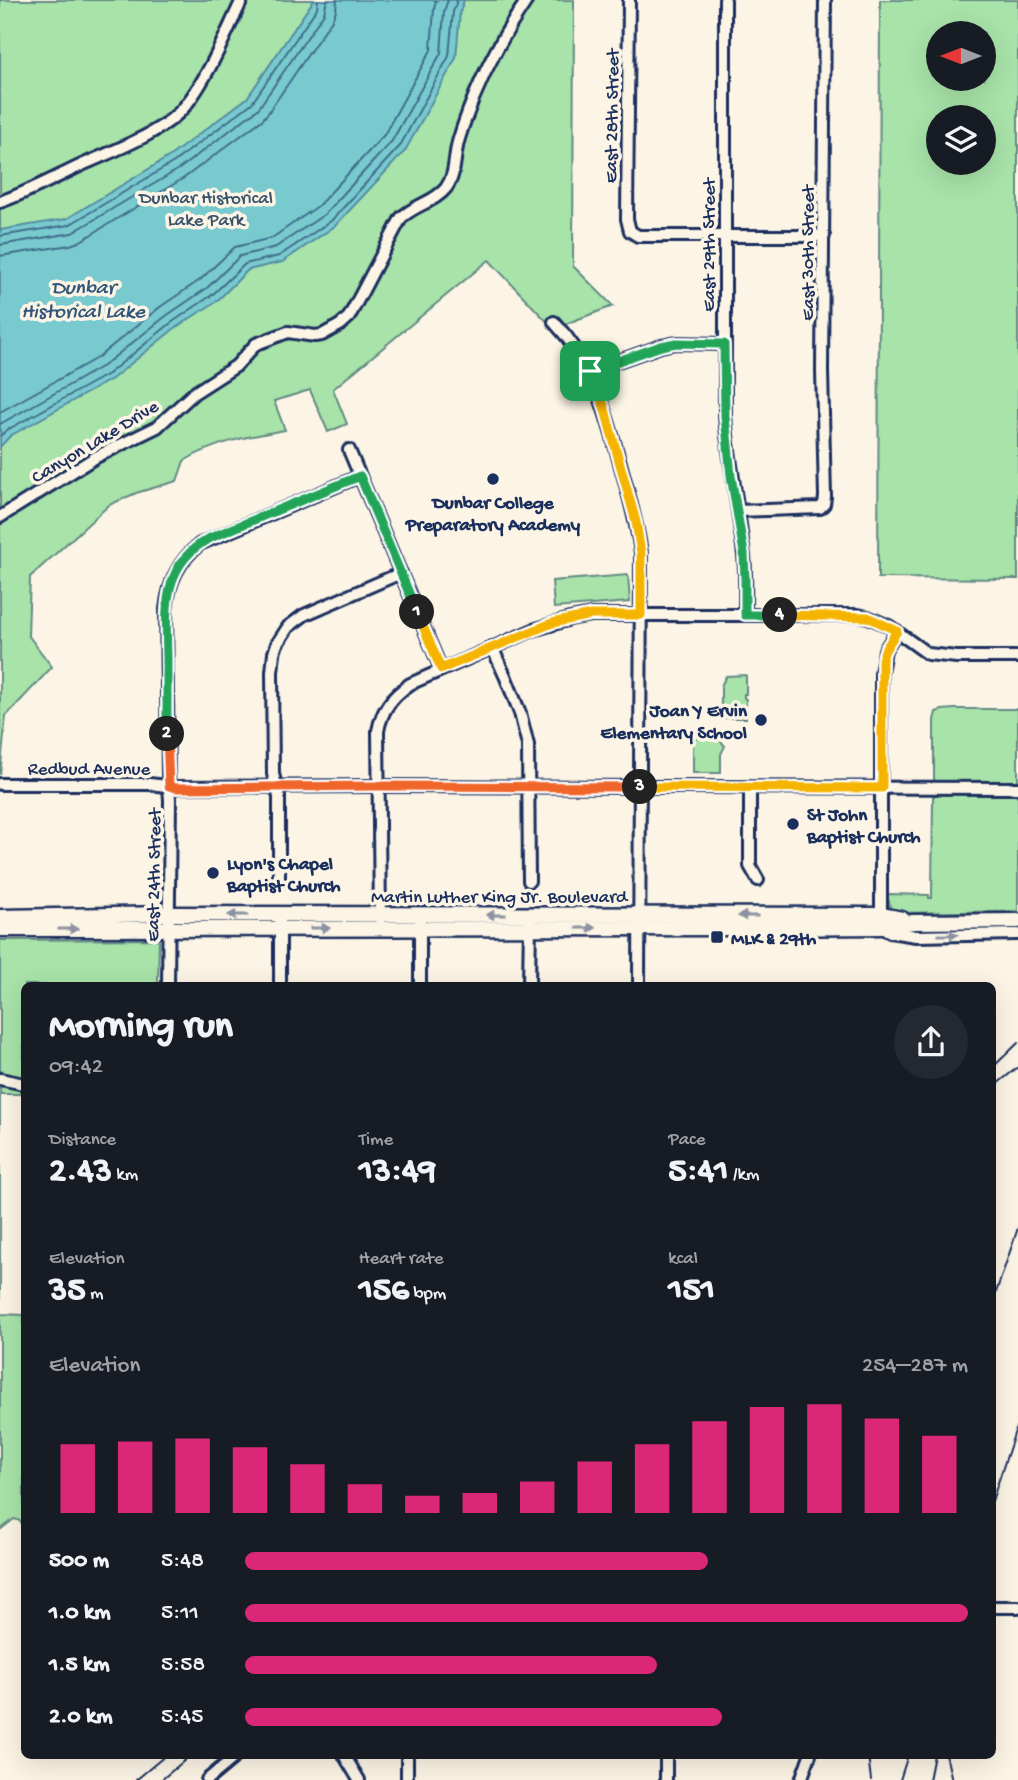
<!DOCTYPE html>
<html lang="en">
<head>
<meta charset="utf-8">
<style>
	body { margin:0; font-family:"Gochi Hand",sans-serif; background:#242831; color:#f1f3f6; height:100vh; display:flex; flex-direction:column; font-size:26px; white-space:nowrap }
	* { box-sizing:border-box; margin:0 }
	p { font-size:23px; color:#9ea1a6 }
	.icon { flex:none; width:38px; height:38px; fill:none; stroke:currentColor; stroke-width:2; stroke-linecap:round; stroke-linejoin:round }
	.map { position:relative; flex:1; overflow:hidden }
	.sheet { position:absolute; left:21px; top:982px; width:975px; height:777px; display:flex; flex-direction:column; background:#171b24; border-radius:10px; box-shadow:0 7px 28px #0002 }
	.sheet>* { flex:none }
	.needle { width:46px; rotate:270deg }
	.buttons { position:absolute; left:926px; top:21px; display:grid; gap:14px }
	.buttons a { display:grid; place-items:center; width:70px; height:70px; border-radius:50%; background:#171b24; box-shadow:0 7px 28px #0002; font-size:35px }
	.pin { position:absolute; display:grid; place-items:center; width:60px; height:60px; color:#fff; margin:-30px; border-radius:14px; box-shadow:0 4px 10px #0006 }
	.km { position:absolute; width:35px; height:35px; margin:-18px; border-radius:50%; background:#222; color:#fff; font-size:19px; line-height:35px; text-align:center }
	.round { display:grid; place-items:center; flex:none; width:74px; height:74px; border-radius:37px; background:#242831 }
	.overview { display:flex; align-items:center; justify-content:space-between; height:119px; padding:0 28px }
	h1 { font-size:38px; font-weight:800; line-height:52px }
	.metrics { display:grid; grid-template-columns:repeat(3,1fr); gap:10px; height:119px; padding:7px 28px }
	.metrics div { display:grid; align-content:center }
	.metrics b { font-size:35px; font-weight:800 }
	.metrics small { font-size:19px; font-weight:400 }
	.metrics p { font-size:19px }
	.chart { height:196px; padding:14px 28px }
	.chart p { display:flex; justify-content:space-between }
	.chart svg { width:100%; height:126px; margin-top:7px; stroke:#db2777; stroke-width:6 }
	ul { padding:0 28px; list-style:none; font-size:23px }
	li { display:grid; grid-template-columns:112px 84px 1fr; align-items:center; height:52px }
	li i { height:18px; border-radius:9px; background:#db2777 }
	.map>svg:first-child { display:block }
</style>
</head>
<body>
<div class="map">
<svg width="1018" height="1780" viewBox="0 0 1018 1780">
	<rect width="100%" height="100%" fill="#fcf5e5"/>
	<filter id="ink" filterUnits="userSpaceOnUse"><feTurbulence type="fractalNoise" baseFrequency=".0143" numOctaves="2"/><feDisplacementMap in="SourceGraphic" scale="14" xChannelSelector="R" yChannelSelector="G"/><feConvolveMatrix kernelMatrix="1 2 1 2 8 2 1 2 1" color-interpolation-filters="sRGB"/></filter>
	<g filter="url(#ink)">
		<g fill="#a8e3a9" stroke="#628984" stroke-width="2" fill-rule="evenodd">
			<path d="M 0,0 L 574,0 L 573,266 L 613,306 L 565,324 L 560,319 L 551,326 L 489,260 L 333,389 L 347,424 L 328,432 L 310,390 L 274,401 L 285,430 C 250,436 215,442 184,461 L 177,481 L 136,493 L 109,505 L 30,577 L 28,635 L 52,667 L 6,716 L 0,775 Z"/>
			<path d="M 880,0 L 1018,0 L 1018,579 L 878,578 ZM 938,33 L 984,33 L 984,79 L 938,79 ZM 938,117 L 984,117 L 984,163 L 938,163 Z"/>
			<polygon points="628,575 630,602 554,608 552,581"/>
			<polygon points="746,675 746,694 744,694 744,698 746,699 746,718 721,718 721,686 726,676"/>
			<polygon points="954,709 1018,709 1018,782 934,782 934,720 936,712 942,710"/>
			<polygon points="714,733 725,746 721,754 721,773 693,773 693,738 708,738"/>
			<polygon points="936,794 1018,795 1018,911 900,913 891,909 887,895 888,894 929,895 929,898 932,898 933,797"/>
			<polygon points="159,939 158,985 24,985 24,1094 0,1094 0,1314 24,1315 24,1525 18,1520 14,1519 0,1530 0,940"/>
		</g>
		<polygon fill="#79cacf" stroke="#538ca2" stroke-width="2" points="312,0 464,0 460,12 456,58 405,151 335,226 282,262 248,270 217,301 175,328 112,379 10,436 0,447 0,230 66,219 170,156 247,98 311,4"/>
		<g fill="none" stroke-linecap="round" stroke-linejoin="round">
			<g stroke="#416d8b" stroke-width="2">
				<polyline points="0,236 69,225 174,162 252,103 317,8 318,0"/>
				<polyline points="0,245 72,233 179,169 258,109 324,13 327,0"/>
				<polyline points="0,256 70,245 79,242 184,178 262,120 268,113 333,18 336,10 337,0"/>
				<polyline points="0,412 97,358 160,307 200,280 235,247 272,238 318,206 384,135 431,50 434,9 436,0"/>
				<polyline points="0,424 103,366 166,316 207,288 240,256 276,247 325,214 392,141 441,53 444,11 448,0"/>
				<polyline points="0,436 7,430 108,374 171,323 212,295 245,264 279,256 331,221 400,146 449,56 453,12 457,0"/>
			</g>
			<g stroke="#1b2f5e" stroke-width="16">
				<g id="minor">
					<polyline points="629,0 627,219 630,231 638,236 824,236"/>
					<path d="M 725,0 L 725,416 C 729,463 739,509 744,556 C 746,575 745,595 745,615"/>
					<path d="M 0,202 C 29,192 56,177 84,164 C 115,150 165,132 186,105 C 209,76 226,33 242,0"/>
					<path d="M 554,322 C 595,366 604,406 620,463 C 628,493 637,522 641,553 L 639,985"/>
					<polyline points="590,371 661,346 676,343 724,344"/>
					<polyline points="349,450 441,669"/>
					<polyline points="738,511 820,508 824,504 825,497 822,371 825,0"/>
					<path d="M 0,517 L 96,457 L 157,427 L 194,393 L 236,366 L 256,344 L 288,332 L 315,336 L 322,335 L 340,325 L 349,317 L 401,218 C 414,205 435,202 446,188 C 455,176 454,161 457,147 C 458,140 461,133 463,126 C 478,82 501,38 527,0"/>
					<polyline points="897,631 885,650 881,673 881,927 890,932 916,936 1018,934"/>
					<polyline points="492,647 506,678 520,713 528,745 529,881"/>
					<polyline points="0,784 149,784 176,787 379,786 1018,788"/>
					<polyline points="750,788 750,866 758,880"/>
					<polyline points="279,881 279,797 273,774 272,672 274,653 277,644 288,627 304,615 401,573"/>
					<path d="M 380,919 L 378,731 C 382,709 392,697 410,684 L 533,630 L 570,619 L 591,615 L 858,615 L 868,617 L 889,626 L 928,654 L 957,657 L 1018,657"/>
					<polyline points="420,922 420,985"/>
					<path d="M 168,985 L 170,800 L 168,774 L 166,609 C 169,582 178,561 200,544 L 360,476"/>
					<polyline points="280,985 280,922"/>
					<polyline points="529,985 530,922"/>
					<polyline points="0,1079 24,1084"/>
					<polyline points="992,1607 1018,1607"/>
					<polyline points="344,1755 359,1780"/>
					<polyline points="407,1755 407,1780"/>
					<polyline points="666,1755 666,1780"/>
					<polyline points="207,1780 237,1755"/>
					<polyline points="801,1780 810,1755"/>
				</g>
			</g>
			<g stroke="#1b2f5e" stroke-width="19">
				<g id="major">
					<polyline points="0,917 169,914 881,915 902,919"/>
					<polyline points="0,929 749,928 881,927 913,922 1018,921"/>
				</g>
			</g>
			<use href="#minor" stroke="#fcf5e5" stroke-width="10"/>
			<use href="#major" stroke="#fcf5e5" stroke-width="14"/>
			<g stroke="#1b2f5e" stroke-width="2">
				<polyline points="992,1068 1018,1043"/>
				<polyline points="992,1088 1018,1067"/>
				<polyline points="992,1304 1018,1228"/>
				<polyline points="992,1501 1018,1422"/>
				<polyline points="868,1755 871,1780"/>
				<polyline points="946,1755 952,1780"/>
				<polyline points="136,1780 166,1755"/>
				<polyline points="161,1780 191,1755"/>
				<polyline points="900,1780 908,1755"/>
				<polyline points="929,1780 934,1755"/>
			</g>
		</g>
		<defs><path id="oneway-solid" d="M-6-.8H1V-3.2L6.5 0L1 3.2V.8H-6Z" transform="scale(1.75)"/></defs>
		<g fill="#8c92a2">
			<use href="#oneway-solid" transform="translate(238 915) rotate(-180)"/>
			<use href="#oneway-solid" transform="translate(496 915) rotate(180)"/>
			<use href="#oneway-solid" transform="translate(748 916) rotate(-180)"/>
			<use href="#oneway-solid" transform="translate(320 928)"/>
			<use href="#oneway-solid" transform="translate(586 928)"/>
			<use href="#oneway-solid" transform="translate(68 929)"/>
			<use href="#oneway-solid" transform="translate(948 935) rotate(-1)"/>
		</g>
	</g>
	<g fill="none" stroke-linecap="round" stroke-linejoin="round" filter="url(#ink)">
		<g stroke="#fff" stroke-width="14">
			<polyline id="split-1" points="417,612 441,669 552,623 591,615 641,615 641,553 636,522 604,406 590,371"/>
		</g>
		<g stroke="#fff" stroke-width="14">
			<path id="split-2" d="M 167,734 C 167,709 167,683 167,658 C 166,610 161,564 210,538 L 360,476 L 417,612"/>
		</g>
		<g stroke="#fff" stroke-width="14">
			<polyline id="split-3" points="167,734 169,786 176,788 379,786 640,787"/>
		</g>
		<g stroke="#fff" stroke-width="14">
			<polyline id="split-4" points="640,787 882,788 882,660 885,650 897,631 868,617 780,615"/>
		</g>
		<g stroke="#fff" stroke-width="14">
			<polyline id="split-5" points="590,371 661,346 676,343 724,344 725,416 731,476 744,553 745,579 745,615 780,615"/>
		</g>
		<use href="#split-1" stroke="#f5b400" stroke-width="9"/>
		<use href="#split-2" stroke="#22a559" stroke-width="9"/>
		<use href="#split-3" stroke="#f0652b" stroke-width="9"/>
		<use href="#split-4" stroke="#f5b400" stroke-width="9"/>
		<use href="#split-5" stroke="#22a559" stroke-width="9"/>
	</g>
	<g fill="#1b2f5e" stroke="#fcf5e5" stroke-width="2.5">
		<circle cx="493" cy="479" r="7"/>
		<circle cx="761" cy="720" r="7"/>
		<circle cx="793" cy="824" r="7"/>
		<circle cx="213" cy="873" r="7"/>
		<rect x="710" y="930" width="14" height="14" rx="3.5"/>
	</g>
	<g text-anchor="middle" stroke-width="7" stroke-linejoin="round" paint-order="stroke">
		<g font-size="19" fill="#1b2f5e" stroke="#fcf5e5">
			<text transform="translate(610 116) rotate(-89)" y="7">East 28th Street</text>
			<text transform="translate(707 245) rotate(-90)" y="7">East 29th Street</text>
			<text transform="translate(806 253) rotate(-90)" y="7">East 30th Street</text>
			<text transform="translate(94 440) rotate(-31)" y="7">Canyon Lake Drive</text>
			<text x="89" y="774">Redbud Avenue</text>
			<text transform="translate(152 875) rotate(-89)" y="7">East 24th Street</text>
			<text x="499" y="902">Martin Luther King Jr. Boulevard</text>
		</g>
		<g font-size="19" fill="#37536d" stroke="#fcf5e5">
			<text x="206" y="203">Dunbar Historical<tspan x="206" dy="22">Lake Park</tspan></text>
		</g>
		<g font-size="19" font-weight="bold" fill="#1b2f5e" stroke="#fcf5e5" text-anchor="start">
			<text x="493" y="508" text-anchor="middle">Dunbar College<tspan x="493" dy="22">Preparatory Academy</tspan></text>
			<text x="747" y="716" text-anchor="end">Joan Y Ervin<tspan x="747" dy="22">Elementary School</tspan></text>
			<text x="807" y="820">St John<tspan x="807" dy="22">Baptist Church</tspan></text>
			<text x="227" y="869">Lyon's Chapel<tspan x="227" dy="22">Baptist Church</tspan></text>
			<text x="731" y="944">MLK &amp; 29th</text>
		</g>
		<g font-size="21" font-style="italic" fill="#32567a" stroke="#fcf5e5">
			<text x="83" y="293">Dunbar<tspan x="83" dy="24">Historical Lake</tspan></text>
		</g>
	</g>
</svg>
<div class="buttons">
<a><svg class="needle" viewBox="-14 -14 28 28"><path d="M0-13l5 13h-10z" fill="#e53935"/><path d="M0 13l5-13h-10z" fill="#9ea1a6"/></svg></a>
<a><svg class="icon" aria-label="layers" viewBox="0 0 24 24"><path d="M12 4l9 5-9 5-9-5zM3 14l9 5 9-5"/></svg></a>
</div>
<div class="pin" style="left:590px;top:371px;background:#1e9e55"><svg class="icon" aria-label="arrive" viewBox="0 0 24 24"><path d="M6 21V4h12l-3 4 3 4H6"/></svg></div>
<b class="km" style="left:417px;top:612px">1</b>
<b class="km" style="left:167px;top:734px">2</b>
<b class="km" style="left:640px;top:787px">3</b>
<b class="km" style="left:780px;top:615px">4</b>
<section class="sheet">
<div class="overview"><div><h1>Morning run</h1><p>09:42</p></div><a class="round"><svg class="icon" aria-label="share" viewBox="0 0 24 24"><path d="M12 15V3M7 8l5-5 5 5M5 13v7h14v-7"/></svg></a></div>
<div class="metrics">
<div><p>Distance</p><b>2.43<small> km</small></b></div>
<div><p>Time</p><b>13:49</b></div>
<div><p>Pace</p><b>5:41<small> /km</small></b></div>
</div>
<div class="metrics">
<div><p>Elevation</p><b>35<small> m</small></b></div>
<div><p>Heart rate</p><b>156<small> bpm</small></b></div>
<div><p>kcal</p><b>151</b></div>
</div>
<div class="chart"><p><span>Elevation</span>254–287 m</p>
<svg viewBox="0 0 160 44" preserveAspectRatio="none"><path d="M5 44V20M15 44V19M25 44V18M35 44V21M45 44V27M55 44V34M65 44V38M75 44V37M85 44V33M95 44V26M105 44V20M115 44V12M125 44V7M135 44V6M145 44V11M155 44V17"/></svg>
</div>
<ul>
<li><b>500 m</b>5:48<i style="width:64%"></i></li>
<li><b>1.0 km</b>5:11<i style="width:100%"></i></li>
<li><b>1.5 km</b>5:58<i style="width:57%"></i></li>
<li><b>2.0 km</b>5:45<i style="width:66%"></i></li>
</ul>
</section>
</div>
</body>
</html>
